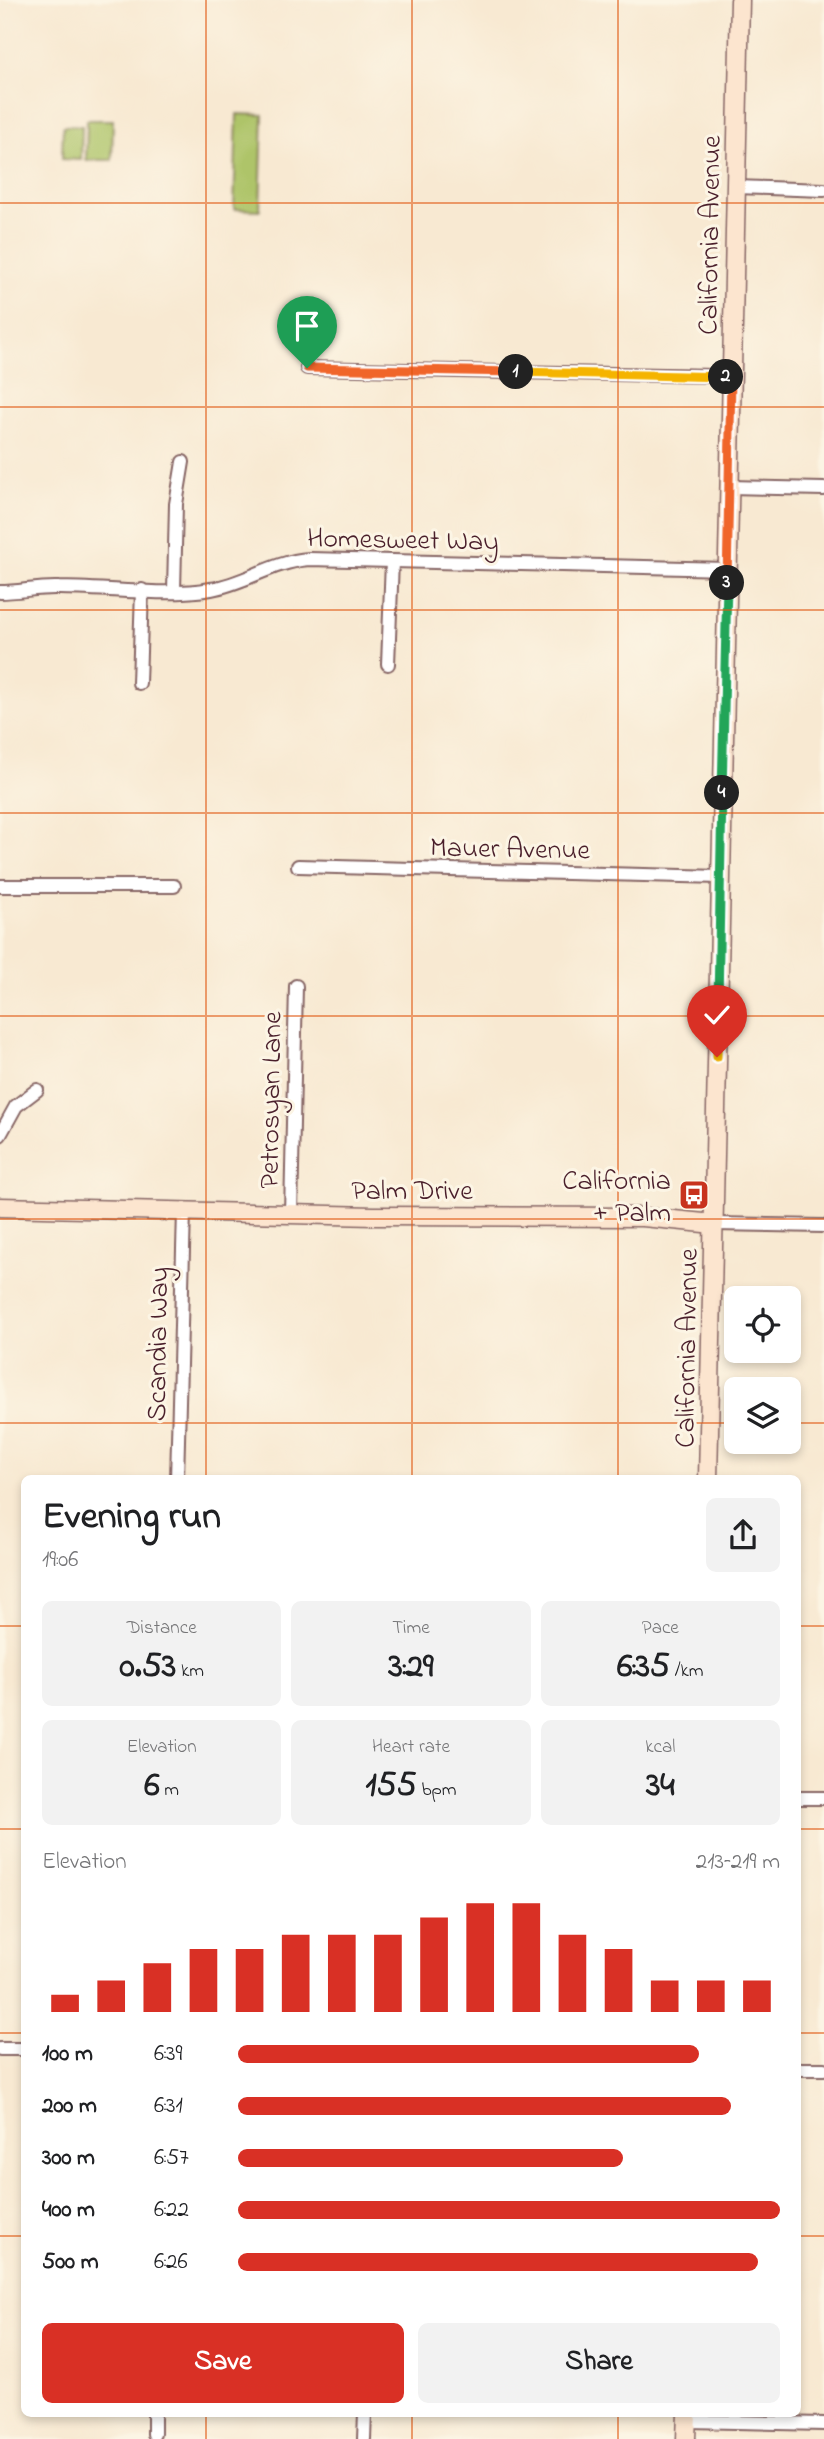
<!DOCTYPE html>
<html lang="en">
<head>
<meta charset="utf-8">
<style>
	body { margin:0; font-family:"Indie Flower",sans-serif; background:#f2f2f2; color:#202124; height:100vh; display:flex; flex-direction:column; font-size:26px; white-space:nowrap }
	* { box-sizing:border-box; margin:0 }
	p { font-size:23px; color:#757577 }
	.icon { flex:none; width:38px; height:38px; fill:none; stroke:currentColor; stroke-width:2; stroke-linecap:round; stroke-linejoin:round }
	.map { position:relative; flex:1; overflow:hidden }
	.drawer { position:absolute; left:21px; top:1475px; width:780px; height:942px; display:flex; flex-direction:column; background:#fff; border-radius:10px; box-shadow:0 4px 10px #0003 }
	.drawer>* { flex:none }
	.buttons { position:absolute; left:724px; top:1286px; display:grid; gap:14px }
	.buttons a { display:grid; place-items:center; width:77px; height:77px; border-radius:10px; background:#fff; box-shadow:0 4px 10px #0003; font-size:35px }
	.pin { position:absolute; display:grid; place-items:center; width:60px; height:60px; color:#fff; margin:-72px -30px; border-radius:50% 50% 50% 0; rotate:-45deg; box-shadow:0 0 7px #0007 }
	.pin .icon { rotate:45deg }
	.km { position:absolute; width:35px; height:35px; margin:-18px; border-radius:50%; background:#222; color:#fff; font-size:19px; line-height:35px; text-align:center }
	.round { display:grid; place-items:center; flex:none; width:74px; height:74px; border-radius:10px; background:#f2f2f2 }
	.summary { display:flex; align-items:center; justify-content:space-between; height:119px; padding:0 21px }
	h1 { font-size:38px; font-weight:800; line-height:52px }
	.figures { display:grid; grid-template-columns:repeat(3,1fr); gap:10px; height:119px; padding:7px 21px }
	.figures div { display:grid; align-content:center; border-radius:10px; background:#f2f2f2; text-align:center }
	.figures b { font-size:35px; font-weight:800 }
	.figures small { font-size:19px; font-weight:400 }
	.figures p { font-size:19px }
	.chart { height:196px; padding:14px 21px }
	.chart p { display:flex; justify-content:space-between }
	.chart svg { width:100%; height:126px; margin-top:7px; stroke:#d93025; stroke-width:6 }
	.primary-button { display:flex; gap:14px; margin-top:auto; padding:14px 21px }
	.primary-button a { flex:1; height:80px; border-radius:10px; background:#d93025; color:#fff; font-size:28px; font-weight:800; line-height:80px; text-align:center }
	.primary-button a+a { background:#f2f2f2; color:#202124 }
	ul { padding:0 21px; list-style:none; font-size:23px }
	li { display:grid; grid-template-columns:112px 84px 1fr; align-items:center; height:52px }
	li i { height:18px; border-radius:9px; background:#d93025 }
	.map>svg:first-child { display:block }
</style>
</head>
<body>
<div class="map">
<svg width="824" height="2439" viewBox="0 0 824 2439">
	<rect width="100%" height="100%" fill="#fcf5e5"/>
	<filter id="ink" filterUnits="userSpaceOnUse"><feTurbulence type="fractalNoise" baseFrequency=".0143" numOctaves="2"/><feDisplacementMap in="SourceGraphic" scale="14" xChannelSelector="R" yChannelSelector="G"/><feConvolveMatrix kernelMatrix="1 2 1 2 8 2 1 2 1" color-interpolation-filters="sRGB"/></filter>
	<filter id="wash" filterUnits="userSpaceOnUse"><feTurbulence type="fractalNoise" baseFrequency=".00686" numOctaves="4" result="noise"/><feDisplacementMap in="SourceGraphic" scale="28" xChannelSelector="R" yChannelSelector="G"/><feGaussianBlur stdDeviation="1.57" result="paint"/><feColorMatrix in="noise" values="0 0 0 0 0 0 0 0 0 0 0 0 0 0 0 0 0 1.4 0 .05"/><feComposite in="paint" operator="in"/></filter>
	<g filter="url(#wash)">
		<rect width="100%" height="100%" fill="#f8e9d2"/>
		<g fill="#aec469" stroke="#7c724a" stroke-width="2">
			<polygon points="237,114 263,115 260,210 234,209"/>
			<polygon points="87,120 113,120 112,160 86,160"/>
			<polygon points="63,126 82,126 81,160 62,159"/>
		</g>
	</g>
	<g filter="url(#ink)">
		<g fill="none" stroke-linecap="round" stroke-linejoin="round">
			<g stroke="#876665" stroke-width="16">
				<g id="street">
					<polyline points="736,187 824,190"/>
					<polyline points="307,368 716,376 731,378"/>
					<polyline points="729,487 824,489"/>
					<polyline points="174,591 176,504 183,462"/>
					<path d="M 0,592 C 20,592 39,587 59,588 C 106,588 166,597 211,589 C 247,583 271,562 309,559 L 727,569"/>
					<polyline points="388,664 392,561"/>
					<polyline points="139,683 142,590"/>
					<polyline points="298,866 721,877"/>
					<polyline points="0,886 174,886"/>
					<polyline points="0,1135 16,1106 37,1090"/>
					<polyline points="291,1214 296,986"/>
					<polyline points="714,1224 824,1226"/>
					<polyline points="177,1479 184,1211"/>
					<polyline points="798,1798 824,1798"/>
					<polyline points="0,2049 24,2049"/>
					<polyline points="798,2069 824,2069"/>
					<polyline points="687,2421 824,2424"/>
					<polyline points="154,2434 154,2413"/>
					<polyline points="364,2439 365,2413"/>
				</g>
			</g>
			<g stroke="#876665" stroke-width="21">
				<g id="secondary">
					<polyline points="0,1207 374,1216 643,1217 714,1224"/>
					<polyline points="708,1479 740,0"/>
					<polyline points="686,2439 687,2413"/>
				</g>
			</g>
			<use href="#street" stroke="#fff" stroke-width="12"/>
			<use href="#secondary" stroke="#fce5cf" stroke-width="18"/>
		</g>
	</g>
	<g fill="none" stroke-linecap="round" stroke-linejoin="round" filter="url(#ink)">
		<g stroke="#fff" stroke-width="14">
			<polyline id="split-1" points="307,368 516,372"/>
		</g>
		<g stroke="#fff" stroke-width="14">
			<polyline id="split-2" points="516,372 726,377"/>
		</g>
		<g stroke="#fff" stroke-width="14">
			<polyline id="split-3" points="726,377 731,378 727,583"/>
		</g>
		<g stroke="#fff" stroke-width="14">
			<polyline id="split-4" points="722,793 727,583"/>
		</g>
		<g stroke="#fff" stroke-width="14">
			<polyline id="split-5" points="718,1002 722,793"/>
		</g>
		<g stroke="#fff" stroke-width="14">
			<polyline id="split-6" points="717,1057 718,1002"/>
		</g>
		<use href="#split-1" stroke="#f0652b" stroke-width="9"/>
		<use href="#split-2" stroke="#f5b400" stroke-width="9"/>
		<use href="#split-3" stroke="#f0652b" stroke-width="9"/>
		<use href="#split-4" stroke="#22a559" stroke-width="9"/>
		<use href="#split-5" stroke="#22a559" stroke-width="9"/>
		<use href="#split-6" stroke="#f5b400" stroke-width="9"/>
	</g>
	<path fill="none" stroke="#e0560e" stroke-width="2" stroke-opacity="0.55" d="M 206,0 L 206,1479M 412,0 L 412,1479M 618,0 L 618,1479M 0,203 L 824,203M 0,407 L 824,407M 0,610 L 824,610M 0,813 L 824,813M 0,1016 L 824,1016M 0,1219 L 824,1219M 0,1423 L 737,1423M 789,1423 L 824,1423M 0,1626 L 24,1626M 798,1626 L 824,1626M 0,1829 L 24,1829M 798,1829 L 824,1829M 0,2033 L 24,2033M 798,2033 L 824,2033M 0,2236 L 24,2236M 798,2236 L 824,2236M 206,2413 L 206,2439M 412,2413 L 412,2439M 618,2413 L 618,2439"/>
	<defs>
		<g id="bus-square" transform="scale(1.575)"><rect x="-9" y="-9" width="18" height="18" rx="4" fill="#c8321e" stroke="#fcf5e5"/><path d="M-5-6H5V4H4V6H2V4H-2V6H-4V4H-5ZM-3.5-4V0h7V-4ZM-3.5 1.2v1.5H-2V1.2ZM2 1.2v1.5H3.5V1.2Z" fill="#fff"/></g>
	</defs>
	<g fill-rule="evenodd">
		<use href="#bus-square" x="694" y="1195"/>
	</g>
	<g text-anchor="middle" stroke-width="6" stroke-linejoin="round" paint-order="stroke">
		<g font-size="28" fill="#4a1f2b" stroke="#fcf5e5">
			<text transform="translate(708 235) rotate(-89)" y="10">California Avenue</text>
			<text transform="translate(403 538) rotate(1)" y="10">Homesweet Way</text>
			<text transform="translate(510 847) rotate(1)" y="10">Mauer Avenue</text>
			<text transform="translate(269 1100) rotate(-89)" y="10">Petrosyan Lane</text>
			<text x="412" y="1199">Palm Drive</text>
			<text transform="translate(156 1344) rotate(-89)" y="10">Scandia Way</text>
			<text transform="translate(685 1348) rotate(-89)" y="10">California Avenue</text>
		</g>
		<g font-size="28" fill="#4a1f2b" stroke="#fcf5e5" text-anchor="end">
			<text x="671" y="1189">California<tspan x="671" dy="32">+ Palm</tspan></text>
		</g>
	</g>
</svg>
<div class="buttons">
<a><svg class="icon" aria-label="locate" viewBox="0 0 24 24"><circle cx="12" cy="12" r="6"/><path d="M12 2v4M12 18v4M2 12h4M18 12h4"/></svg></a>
<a><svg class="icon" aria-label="layers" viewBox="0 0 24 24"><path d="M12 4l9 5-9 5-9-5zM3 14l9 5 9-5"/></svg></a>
</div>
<div class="pin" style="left:307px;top:368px;background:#1e9e55"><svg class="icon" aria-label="arrive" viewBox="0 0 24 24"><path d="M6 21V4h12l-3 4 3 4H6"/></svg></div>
<div class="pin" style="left:717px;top:1057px;background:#d93025"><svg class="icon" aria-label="check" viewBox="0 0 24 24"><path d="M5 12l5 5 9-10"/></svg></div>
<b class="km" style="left:516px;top:372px">1</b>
<b class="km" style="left:726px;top:377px">2</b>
<b class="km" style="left:727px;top:583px">3</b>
<b class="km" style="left:722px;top:793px">4</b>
<section class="drawer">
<div class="summary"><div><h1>Evening run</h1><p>19:06</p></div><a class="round"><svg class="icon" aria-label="share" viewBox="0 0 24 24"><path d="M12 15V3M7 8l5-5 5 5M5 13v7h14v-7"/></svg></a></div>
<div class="figures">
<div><p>Distance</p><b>0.53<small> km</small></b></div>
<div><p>Time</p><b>3:29</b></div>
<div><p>Pace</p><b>6:35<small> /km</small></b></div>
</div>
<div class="figures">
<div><p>Elevation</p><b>6<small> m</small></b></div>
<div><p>Heart rate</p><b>155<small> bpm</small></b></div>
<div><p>kcal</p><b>34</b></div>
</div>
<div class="chart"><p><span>Elevation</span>213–219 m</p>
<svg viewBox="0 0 160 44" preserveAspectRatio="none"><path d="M5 44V38M15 44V33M25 44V27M35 44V22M45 44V22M55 44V17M65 44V17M75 44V17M85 44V11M95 44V6M105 44V6M115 44V17M125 44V22M135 44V33M145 44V33M155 44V33"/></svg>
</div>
<ul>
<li><b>100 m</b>6:39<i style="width:85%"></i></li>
<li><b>200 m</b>6:31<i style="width:91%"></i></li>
<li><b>300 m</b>6:57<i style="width:71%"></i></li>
<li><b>400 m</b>6:22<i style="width:100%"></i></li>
<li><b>500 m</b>6:26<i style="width:96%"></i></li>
</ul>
<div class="primary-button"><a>Save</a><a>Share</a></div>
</section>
</div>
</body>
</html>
